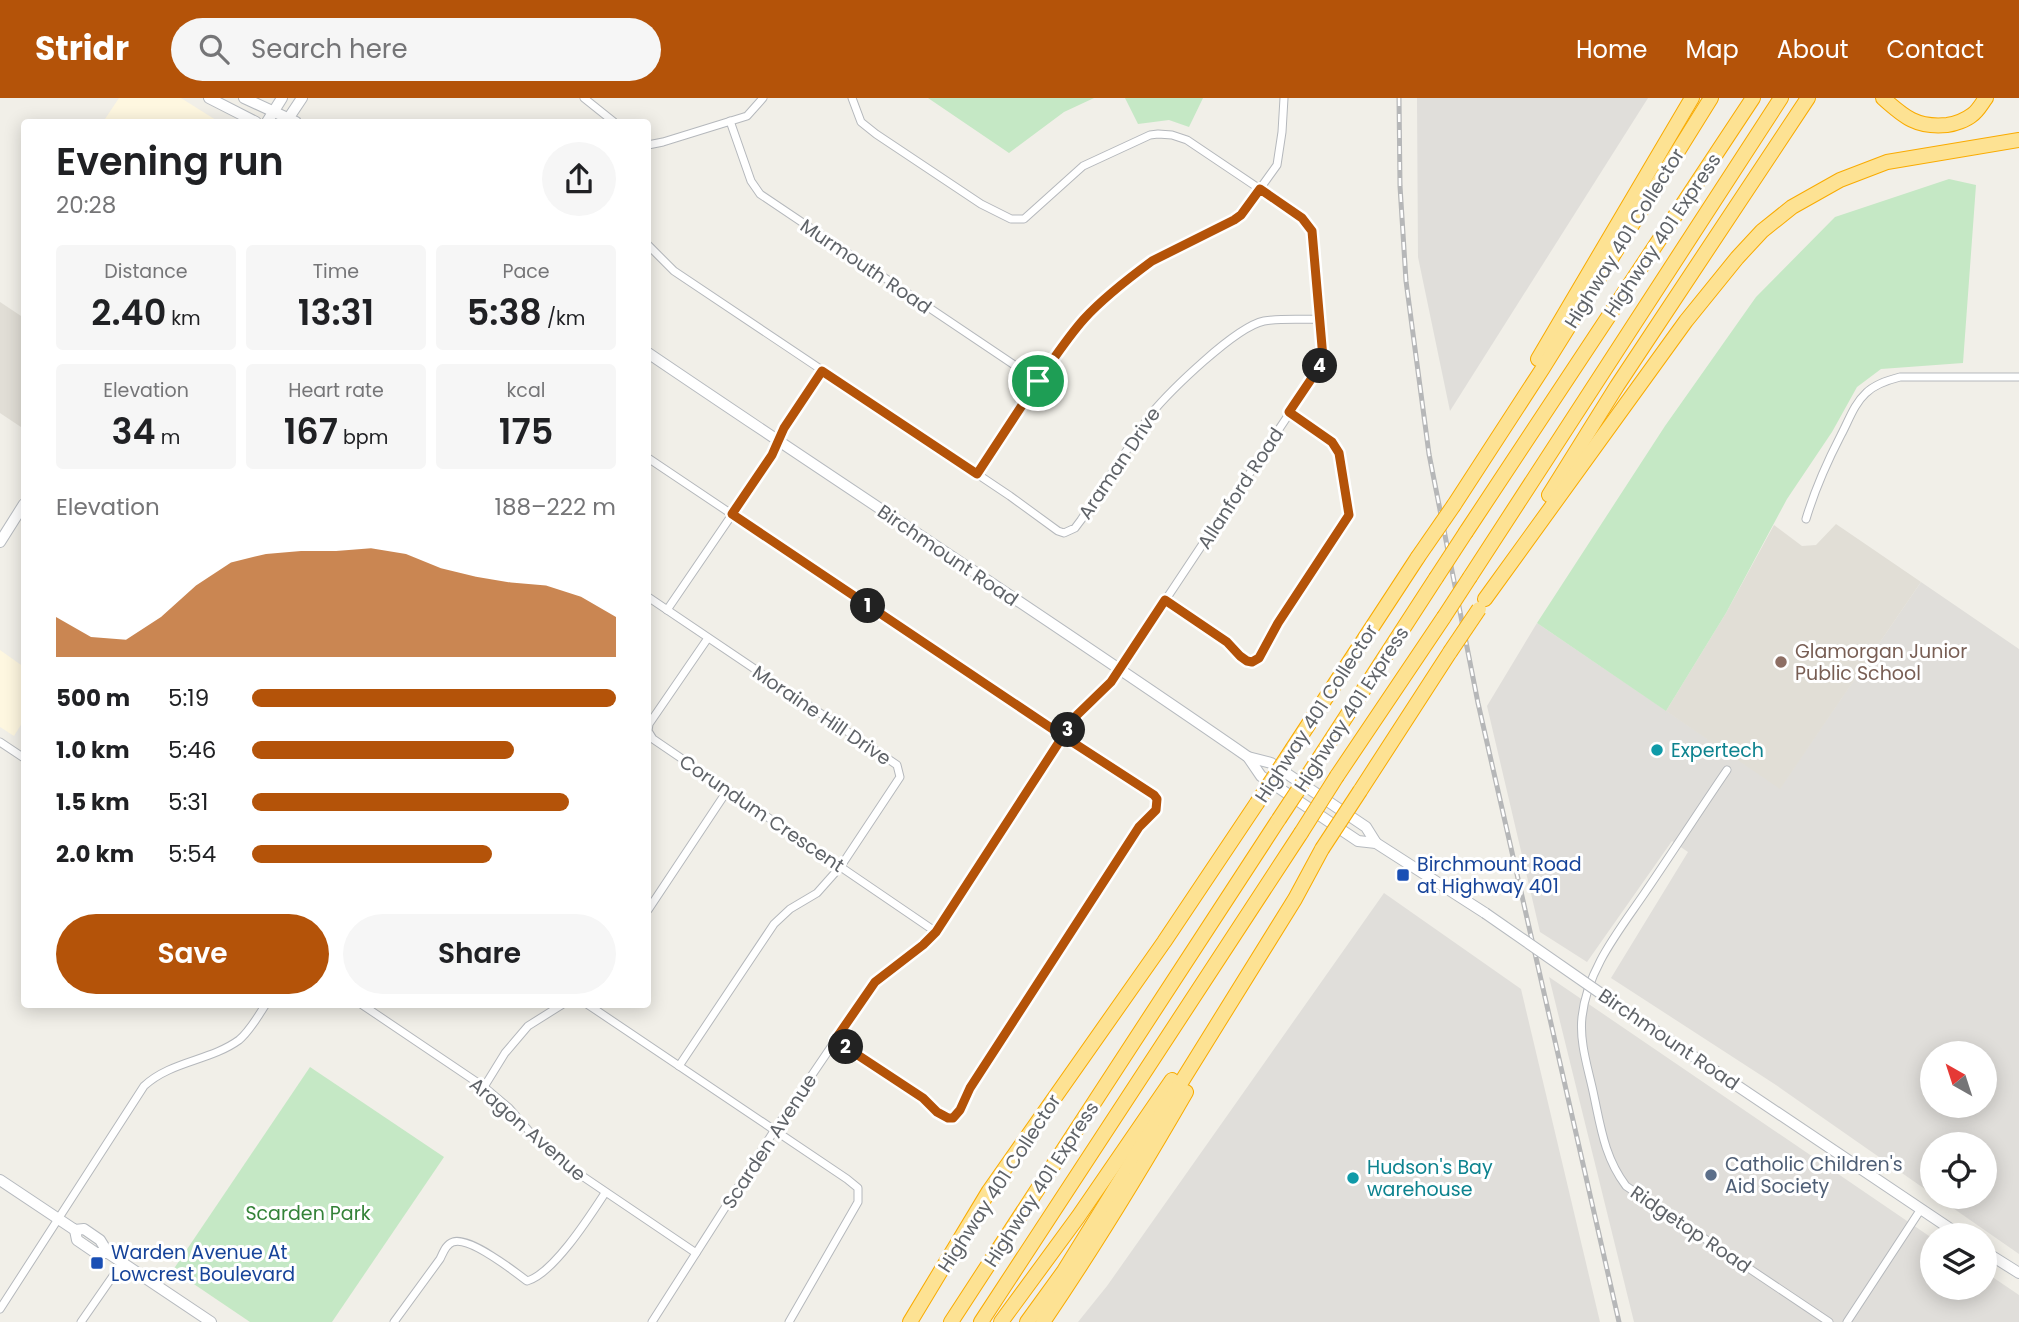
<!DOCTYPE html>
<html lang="en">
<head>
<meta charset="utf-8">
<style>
	body { margin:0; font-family:Poppins,sans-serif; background:#f6f6f6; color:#202124; height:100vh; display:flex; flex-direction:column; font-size:26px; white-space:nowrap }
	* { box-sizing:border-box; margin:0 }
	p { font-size:23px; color:#757577 }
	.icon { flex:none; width:38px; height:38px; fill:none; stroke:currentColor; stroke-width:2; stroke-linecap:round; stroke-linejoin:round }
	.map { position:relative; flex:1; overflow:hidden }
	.drawer { position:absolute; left:21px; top:21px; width:630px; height:889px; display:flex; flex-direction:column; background:#fff; border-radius:7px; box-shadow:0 4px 18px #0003 }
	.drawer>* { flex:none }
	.needle { width:46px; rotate:321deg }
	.fabs { position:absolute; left:1920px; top:943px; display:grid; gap:14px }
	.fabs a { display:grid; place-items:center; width:77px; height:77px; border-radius:50%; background:#fff; box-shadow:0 4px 18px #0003; font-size:35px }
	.pin { position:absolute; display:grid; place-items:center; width:60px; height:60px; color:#fff; margin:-30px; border:4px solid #fff; border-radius:50%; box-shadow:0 2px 7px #0007 }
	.km { position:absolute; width:35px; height:35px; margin:-18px; border-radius:50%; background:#222; color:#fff; font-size:19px; line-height:35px; text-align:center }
	.round { display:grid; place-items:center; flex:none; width:74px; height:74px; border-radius:37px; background:#f6f6f6 }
	.head { display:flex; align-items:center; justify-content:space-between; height:119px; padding:0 35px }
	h1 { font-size:38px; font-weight:600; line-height:52px }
	.stats { display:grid; grid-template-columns:repeat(3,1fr); gap:10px; height:119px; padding:7px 35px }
	.stats div { display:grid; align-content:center; border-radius:7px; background:#f6f6f6; text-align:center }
	.stats b { font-size:35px; font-weight:600 }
	.stats small { font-size:19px; font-weight:400 }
	.stats p { font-size:19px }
	.chart { height:196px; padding:14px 35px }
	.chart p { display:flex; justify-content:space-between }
	.chart svg { width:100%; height:126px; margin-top:7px; fill:#b45309; opacity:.7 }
	.cta { display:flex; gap:14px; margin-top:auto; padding:14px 35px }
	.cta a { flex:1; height:80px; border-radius:42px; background:#b45309; color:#fff; font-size:28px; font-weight:600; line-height:80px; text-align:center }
	.cta a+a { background:#f6f6f6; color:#202124 }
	ul { padding:0 35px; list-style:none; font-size:23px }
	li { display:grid; grid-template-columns:112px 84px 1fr; align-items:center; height:52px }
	li i { height:18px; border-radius:9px; background:#b45309 }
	header { display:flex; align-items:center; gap:42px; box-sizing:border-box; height:98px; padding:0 35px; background:#b45309; color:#fff }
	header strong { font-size:33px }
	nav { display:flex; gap:38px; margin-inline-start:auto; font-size:24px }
	.search { width:490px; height:63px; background:#f6f6f6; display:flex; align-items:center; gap:18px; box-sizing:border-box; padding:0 24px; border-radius:38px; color:#757577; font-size:26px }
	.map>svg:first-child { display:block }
</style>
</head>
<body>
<header>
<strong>Stridr</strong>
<div class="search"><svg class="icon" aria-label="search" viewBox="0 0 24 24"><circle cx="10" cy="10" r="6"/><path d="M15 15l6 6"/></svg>Search here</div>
<nav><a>Home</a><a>Map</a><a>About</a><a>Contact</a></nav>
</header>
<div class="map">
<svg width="2019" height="1224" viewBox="0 0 2019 1224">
	<rect width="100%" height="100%" fill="#f1efe8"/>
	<g fill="#fef7e0">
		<polygon points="119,0 181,0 219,24 103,24"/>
		<polygon points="0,552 24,569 24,622 14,638 0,629"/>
	</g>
	<g fill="#e0deda" fill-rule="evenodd">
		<polygon points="1417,0 1648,0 1450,313 1418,159"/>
		<path d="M 1921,484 L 2019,551 L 2019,1156 L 1937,1099 L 1984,1099 L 1984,1046 L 1932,1046 L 1932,1096 L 1776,987 L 1611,880 L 1688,754 L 1672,743 L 1587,864 L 1540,834 L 1487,608 L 1537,525 L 1780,690 ZM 1932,956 L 1984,956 L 1984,1008 L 1932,1008 Z"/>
		<polygon points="1384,795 1521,891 1600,1224 1078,1224 1107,1188"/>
		<polygon points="1549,879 1932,1140 1932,1190 1984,1190 1985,1174 2019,1197 2019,1224 1634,1224"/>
	</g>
	<g fill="#e1ded6">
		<polygon points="0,204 24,220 24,331 0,315"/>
		<polygon points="1836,426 1921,484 1780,691 1666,613 1726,515 1774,427 1802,448 1816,447"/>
	</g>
	<g fill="#c5e8c5">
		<polygon points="928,0 1094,0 1064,14 1009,55"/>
		<polygon points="1125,0 1203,0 1189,29 1169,22 1138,26"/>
		<polygon points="1949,81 1976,87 1963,265 1881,271 1857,289 1832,334 1787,401 1726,515 1666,613 1537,525 1665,328 1756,199 1835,119"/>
		<polygon points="310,969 444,1059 332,1224 250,1224 173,1172"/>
	</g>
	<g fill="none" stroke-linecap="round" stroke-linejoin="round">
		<g stroke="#b5b8bc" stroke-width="9">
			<g id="street">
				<polyline points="584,0 614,24"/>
				<polyline points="730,23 751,83 760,96 1038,283"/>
				<polyline points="648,47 663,44 747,18 763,0"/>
				<path d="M 648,147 L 674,173 L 1010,398 L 1058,433 L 1064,435 L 1075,430 L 1081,422 L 1150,317 C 1170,293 1235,229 1264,223 C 1282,220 1302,222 1319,221"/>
				<path d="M 648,360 L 1128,682 L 1151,695 L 1157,701 L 1156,712 L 1139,729 L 970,990 L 960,1012 L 953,1020 C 939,1019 933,1007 922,999 C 895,979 864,961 835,942"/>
				<polyline points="977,376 1070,237 1089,216 1151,163 1224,129 1241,117 1277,67 1282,34 1284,0"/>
				<path d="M 1806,421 C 1815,391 1827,364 1841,337 C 1849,322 1854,306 1866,295 C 1875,286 1888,282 1900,279 L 2019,279"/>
				<polyline points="648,499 897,667 900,679 841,768 817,795 790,811 774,826 679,968"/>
				<polyline points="1165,502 1227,544 1240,559 1247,563 1252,564 1259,560 1278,525 1349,417 1339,355 1332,344 1289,314"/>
				<polyline points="667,512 770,361 784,330 822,273"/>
				<polyline points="708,540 649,626 648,633 653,641 936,834"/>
				<polyline points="0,644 24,660"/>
				<path d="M 1727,672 C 1699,713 1672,755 1644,796 C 1618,834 1587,872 1582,919 C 1579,945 1589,973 1594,998 C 1601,1031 1605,1060 1626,1088 L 1829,1224"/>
				<polyline points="648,812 727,693"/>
				<polyline points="361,906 484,989 509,1010 535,1040 563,1065 696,1155"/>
				<polyline points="587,906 847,1081 858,1090 858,1104 789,1224"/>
				<polyline points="484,989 505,955 528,928 563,906"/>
				<path d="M 0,1211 L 144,988 C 171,963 210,963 239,942 C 250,933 258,918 266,906"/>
				<polyline points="81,1224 122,1165"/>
				<path d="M 394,1224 L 440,1161 C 443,1155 446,1146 453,1144 C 469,1138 514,1173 527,1183 C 553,1176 590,1118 605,1095"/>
				<polyline points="652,1224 774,1033 875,884 923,847 936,834 1078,617 1111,584 1319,271 1323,260 1314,139 1309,127 1294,114 1187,42 1172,37 1158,36 1150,37 1083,68 1024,121 1011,121 981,106 876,36 861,24 852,0"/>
				<polyline points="1847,1224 1921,1111"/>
			</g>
		</g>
		<g stroke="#b6babf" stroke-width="12">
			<g id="secondary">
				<polyline points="209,0 256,24"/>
				<polyline points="244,0 296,24"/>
				<polyline points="267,24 282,0"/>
				<polyline points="286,24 302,0"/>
				<path d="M 648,255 C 847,390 1050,522 1248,659 L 1261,678 L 1358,743 L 1376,745 L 1485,815"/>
				<polyline points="0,444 24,406"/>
				<polyline points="1248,659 1271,665 1366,729 1376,745"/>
				<polyline points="1626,913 1961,1138"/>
				<polyline points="0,1082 75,1132 84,1131 100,1142 108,1155 211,1224"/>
				<polyline points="75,1132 77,1142 96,1155 108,1155"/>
				<polyline points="1984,1153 2019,1175"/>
			</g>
		</g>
		<g stroke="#f9ab00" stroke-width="16">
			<g id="highway">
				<path d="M 1883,0 C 1904,19 1917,30 1947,27 C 1955,26 1966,22 1972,17 C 1978,13 1982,5 1986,0"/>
				<polyline points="1538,261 1692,0"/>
				<polyline points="1549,397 1617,288 1808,0"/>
				<polyline points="1454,407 1543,270 1711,0"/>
				<polyline points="1466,434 1753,0"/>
				<polyline points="1470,479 1781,0"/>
				<polyline points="1485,501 1686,223 1737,160 1762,133 1792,109 1840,82 1887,64 2019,42"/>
				<polyline points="1293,650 1418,459"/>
				<polyline points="1316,665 1436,480"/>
				<polyline points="1337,678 1444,519"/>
				<polyline points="1360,693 1450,554"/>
				<polyline points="910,1224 989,1093 1164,844 1257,705"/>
				<polyline points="951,1224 1279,721"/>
				<polyline points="981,1224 1301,735"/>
				<polyline points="1001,1224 1078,1119 1172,982"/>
				<polyline points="1027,1224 1064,1173 1295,801 1322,751"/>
				<path d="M 1043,1224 C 1094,1149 1141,1072 1186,994"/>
			</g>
		</g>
		<use href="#street" stroke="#fff" stroke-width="7"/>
		<use href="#secondary" stroke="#fff" stroke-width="10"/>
		<use href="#highway" stroke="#fde293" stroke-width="14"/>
		<g stroke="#b6b7b8" stroke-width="5">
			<polyline id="rail" points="1399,0 1400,88 1406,183 1429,356 1478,605 1619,1224"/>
		</g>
		<use href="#rail" stroke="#fff" stroke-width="2.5" stroke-dasharray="8" stroke-linecap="butt"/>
		<g stroke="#b6babf" stroke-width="12" stroke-linecap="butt">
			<polyline id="secondary-bridge" points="1485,815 1626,913"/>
		</g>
		<g stroke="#f9ab00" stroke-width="16" stroke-linecap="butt">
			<g id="highway-bridge">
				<polyline points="1418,459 1454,407"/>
				<polyline points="1436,480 1466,434"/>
				<polyline points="1444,519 1470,479"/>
				<polyline points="1450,554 1479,511"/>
				<polyline points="1257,705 1293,650"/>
				<polyline points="1279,721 1316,665"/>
				<polyline points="1301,735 1337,678"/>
				<polyline points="1322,751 1360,693"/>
			</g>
		</g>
		<use href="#secondary-bridge" stroke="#fff" stroke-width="10"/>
		<use href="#highway-bridge" stroke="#fde293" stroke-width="14"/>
	</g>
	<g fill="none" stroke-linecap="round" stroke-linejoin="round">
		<g stroke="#fff" stroke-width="14">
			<path id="route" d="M 1038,283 L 977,376 L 822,273 L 784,330 L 772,357 L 732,416 L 1063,638 L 936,834 L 923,847 L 875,884 L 835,942 L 923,1000 L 937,1014 L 948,1020 L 953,1020 L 960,1012 L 970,990 L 1139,729 L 1156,712 L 1157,701 L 1154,697 L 1063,638 L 1077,617 L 1111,584 L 1165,502 L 1227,544 L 1240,558 L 1247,563 L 1252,564 L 1259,560 L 1278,525 L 1349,417 L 1339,355 L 1332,344 L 1289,314 L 1318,271 L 1323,260 L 1312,133 L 1302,120 L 1260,91 L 1241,117 L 1234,122 L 1152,163 C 1129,180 1104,199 1084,221 C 1067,240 1053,262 1038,283"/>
		</g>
		<use href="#route" stroke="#b45309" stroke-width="9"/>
	</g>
	<circle fill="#8d6e63" stroke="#fff" stroke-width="2.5" cx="1781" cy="564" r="7"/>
	<g fill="#0f9aa8" stroke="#fff" stroke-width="2.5">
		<circle cx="1657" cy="652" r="7"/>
		<circle cx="1353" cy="1080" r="7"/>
	</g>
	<g fill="#1a4fb4" stroke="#fff" stroke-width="2.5">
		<rect x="1396" y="770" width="14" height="14" rx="3.5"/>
		<rect x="90" y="1158" width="14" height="14" rx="3.5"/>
	</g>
	<circle fill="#5c6f8a" stroke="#fff" stroke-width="2.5" cx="1711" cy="1077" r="7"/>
	<g text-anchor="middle" stroke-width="6" stroke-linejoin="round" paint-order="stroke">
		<g font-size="19" fill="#5f6368" stroke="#fff">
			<text transform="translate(1662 137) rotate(-56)" y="7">Highway 401 Express</text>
			<text transform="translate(1624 140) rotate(-58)" y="7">Highway 401 Collector</text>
			<text transform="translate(866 168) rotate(34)" y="7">Murmouth Road</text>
			<text transform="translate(1119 365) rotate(-56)" y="7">Araman Drive</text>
			<text transform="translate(1240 390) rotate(-57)" y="7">Allanford Road</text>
			<text transform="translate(948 457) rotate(34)" y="7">Birchmount Road</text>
			<text transform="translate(1351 611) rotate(-57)" y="7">Highway 401 Express</text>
			<text transform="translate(1316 615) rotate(-57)" y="7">Highway 401 Collector</text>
			<text transform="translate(822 617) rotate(34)" y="7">Moraine Hill Drive</text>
			<text transform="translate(762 715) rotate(34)" y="7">Corundum Crescent</text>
			<text transform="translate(1669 941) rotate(34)" y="7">Birchmount Road</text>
			<text transform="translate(528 1031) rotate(41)" y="7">Aragon Avenue</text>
			<text transform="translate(769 1043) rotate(-57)" y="7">Scarden Avenue</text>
			<text transform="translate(999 1085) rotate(-57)" y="7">Highway 401 Collector</text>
			<text transform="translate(1041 1086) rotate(-57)" y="7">Highway 401 Express</text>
			<text transform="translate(1691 1131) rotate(34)" y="7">Ridgetop Road</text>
		</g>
		<g font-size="19" fill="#785e54" stroke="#fff" text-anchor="start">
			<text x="1795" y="560">Glamorgan Junior<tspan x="1795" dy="22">Public School</tspan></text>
		</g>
		<g font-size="19" fill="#0d838f" stroke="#fff" text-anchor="start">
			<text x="1671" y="659">Expertech</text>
			<text x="1367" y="1076">Hudson's Bay<tspan x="1367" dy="22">warehouse</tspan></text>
		</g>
		<g font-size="19" fill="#164399" stroke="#fff" text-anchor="start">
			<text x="1417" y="773">Birchmount Road<tspan x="1417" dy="22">at Highway 401</tspan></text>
			<text x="111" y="1161">Warden Avenue At<tspan x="111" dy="22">Lowcrest Boulevard</tspan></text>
		</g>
		<g font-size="19" fill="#4e5e75" stroke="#fff" text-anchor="start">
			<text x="1725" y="1073">Catholic Children's<tspan x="1725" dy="22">Aid Society</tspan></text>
		</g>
		<g font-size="19" fill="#348238" stroke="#fff">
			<text x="308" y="1122">Scarden Park</text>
		</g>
	</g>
</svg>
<div class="fabs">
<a><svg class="needle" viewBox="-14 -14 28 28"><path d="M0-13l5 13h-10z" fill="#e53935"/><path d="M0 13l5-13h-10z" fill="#757577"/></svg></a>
<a><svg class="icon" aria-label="locate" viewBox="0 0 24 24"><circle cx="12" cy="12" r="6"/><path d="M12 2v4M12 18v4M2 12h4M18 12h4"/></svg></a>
<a><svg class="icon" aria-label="layers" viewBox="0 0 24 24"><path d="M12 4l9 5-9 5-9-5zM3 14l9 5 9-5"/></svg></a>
</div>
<div class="pin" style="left:1038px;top:283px;background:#1e9e55"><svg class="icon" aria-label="arrive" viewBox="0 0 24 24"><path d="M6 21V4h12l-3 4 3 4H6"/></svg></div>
<b class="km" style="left:868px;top:508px">1</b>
<b class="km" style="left:846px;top:949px">2</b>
<b class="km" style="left:1068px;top:632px">3</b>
<b class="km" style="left:1320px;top:268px">4</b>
<section class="drawer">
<div class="head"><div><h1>Evening run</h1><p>20:28</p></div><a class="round"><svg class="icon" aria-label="share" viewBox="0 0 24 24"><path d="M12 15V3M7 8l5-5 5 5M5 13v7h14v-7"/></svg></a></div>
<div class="stats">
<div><p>Distance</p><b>2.40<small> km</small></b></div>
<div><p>Time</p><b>13:31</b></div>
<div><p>Pace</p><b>5:38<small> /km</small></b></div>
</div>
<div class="stats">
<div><p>Elevation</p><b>34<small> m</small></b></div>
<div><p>Heart rate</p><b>167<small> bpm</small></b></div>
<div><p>kcal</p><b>175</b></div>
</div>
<div class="chart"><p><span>Elevation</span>188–222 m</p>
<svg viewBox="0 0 160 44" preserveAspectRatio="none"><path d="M0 44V30L10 37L20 38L30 30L40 19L50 11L60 8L70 7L80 7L90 6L100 8L110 13L120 16L130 18L140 19L150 23L160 30V44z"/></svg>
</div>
<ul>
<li><b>500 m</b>5:19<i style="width:100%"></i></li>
<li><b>1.0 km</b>5:46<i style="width:72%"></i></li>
<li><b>1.5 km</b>5:31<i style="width:87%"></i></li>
<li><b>2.0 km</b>5:54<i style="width:66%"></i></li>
</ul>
<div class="cta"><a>Save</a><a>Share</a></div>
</section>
</div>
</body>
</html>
